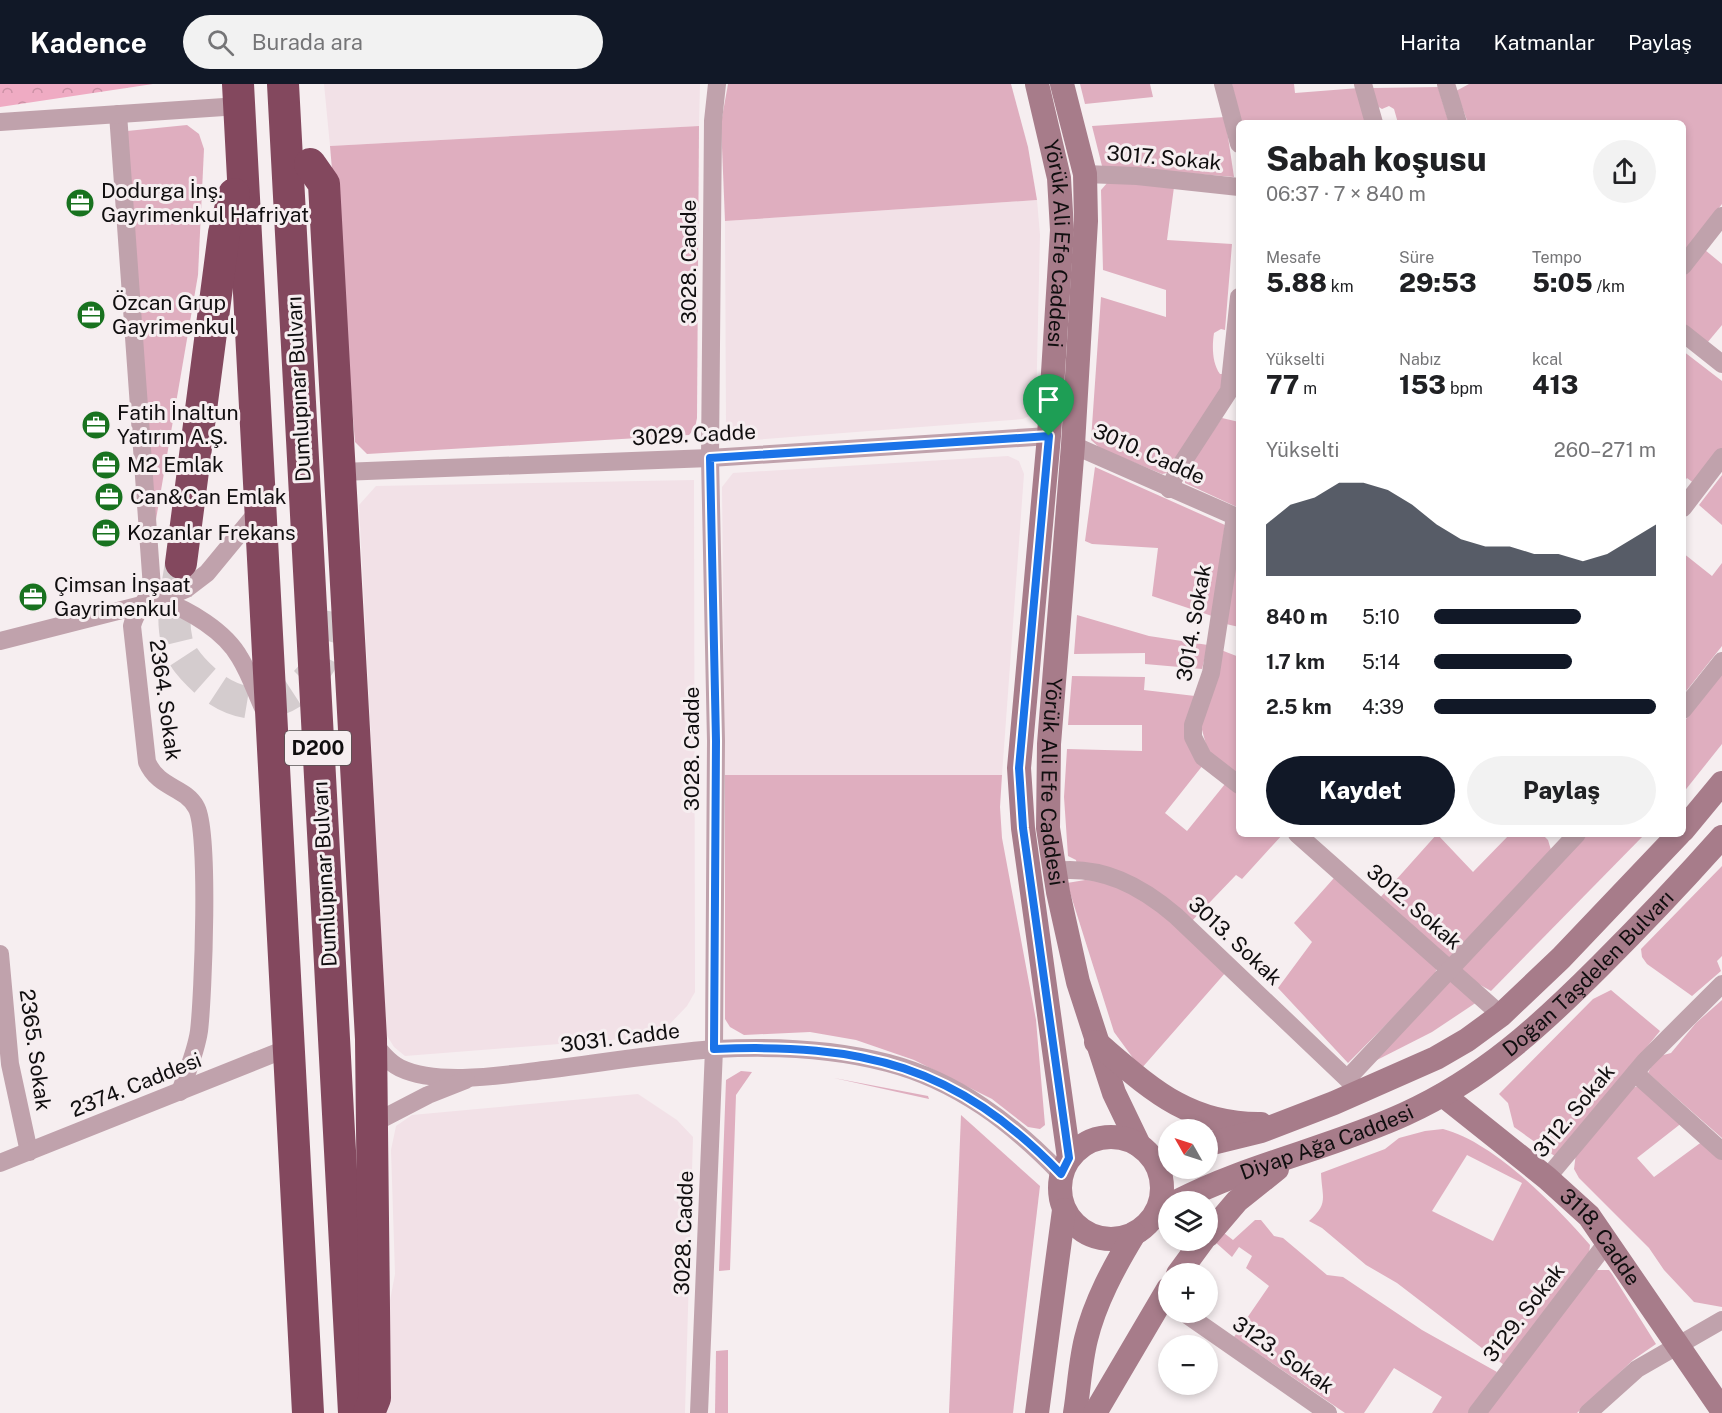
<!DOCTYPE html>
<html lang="tr">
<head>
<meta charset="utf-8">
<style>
	body { margin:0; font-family:"Public Sans",sans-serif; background:#f2f2f2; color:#202124; height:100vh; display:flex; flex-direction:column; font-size:22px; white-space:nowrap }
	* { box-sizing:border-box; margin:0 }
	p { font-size:20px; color:#757577 }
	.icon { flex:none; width:33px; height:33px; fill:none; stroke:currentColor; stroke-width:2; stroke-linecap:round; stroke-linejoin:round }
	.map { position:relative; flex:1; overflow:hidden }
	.drawer { position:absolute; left:1236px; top:36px; width:450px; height:717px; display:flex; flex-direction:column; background:#fff; border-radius:9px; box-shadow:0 3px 9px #0003 }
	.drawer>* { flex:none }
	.needle { width:39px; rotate:309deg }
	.buttons { position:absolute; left:1158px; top:1035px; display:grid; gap:12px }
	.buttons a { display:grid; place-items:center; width:60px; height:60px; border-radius:50%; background:#fff; box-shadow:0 3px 9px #0003; font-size:30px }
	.pin { position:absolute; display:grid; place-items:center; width:51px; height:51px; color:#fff; margin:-62px -26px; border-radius:50% 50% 50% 0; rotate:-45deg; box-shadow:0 0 6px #0007 }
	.pin .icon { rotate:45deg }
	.round { display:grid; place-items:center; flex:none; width:63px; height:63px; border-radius:32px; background:#f2f2f2 }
	.headline { display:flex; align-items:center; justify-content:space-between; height:102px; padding:0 30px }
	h1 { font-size:33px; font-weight:800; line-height:45px }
	.metrics { display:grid; grid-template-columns:repeat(3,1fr); gap:9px; height:102px; padding:6px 30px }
	.metrics div { display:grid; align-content:center }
	.metrics b { font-size:26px; font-weight:800 }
	.metrics small { font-size:16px; font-weight:400 }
	.metrics p { font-size:16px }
	.chart { height:168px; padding:12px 30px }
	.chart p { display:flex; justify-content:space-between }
	.chart svg { width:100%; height:108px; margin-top:6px; fill:#111827; opacity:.7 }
	.cta { display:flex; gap:12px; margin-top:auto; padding:12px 30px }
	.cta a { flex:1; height:69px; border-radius:36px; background:#111827; color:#fff; font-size:24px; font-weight:800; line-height:69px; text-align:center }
	.cta a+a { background:#f2f2f2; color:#202124 }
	ul { padding:0 30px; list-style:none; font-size:20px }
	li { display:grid; grid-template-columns:96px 72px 1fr; align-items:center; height:45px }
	li i { height:15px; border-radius:8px; background:#111827 }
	header { display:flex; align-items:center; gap:36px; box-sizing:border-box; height:84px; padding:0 30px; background:#111827; color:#fff }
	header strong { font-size:28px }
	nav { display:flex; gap:33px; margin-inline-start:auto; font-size:21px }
	.search { width:420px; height:54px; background:#f2f2f2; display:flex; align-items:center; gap:15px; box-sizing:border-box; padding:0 21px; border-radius:33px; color:#757577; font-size:22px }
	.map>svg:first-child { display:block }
</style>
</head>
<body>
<header>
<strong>Kadence</strong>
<div class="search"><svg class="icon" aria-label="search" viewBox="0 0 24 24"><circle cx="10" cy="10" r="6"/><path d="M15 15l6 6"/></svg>Burada ara</div>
<nav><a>Harita</a><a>Katmanlar</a><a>Paylaş</a></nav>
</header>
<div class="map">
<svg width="1722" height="1329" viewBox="0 0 1722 1329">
	<defs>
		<pattern id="forest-crowns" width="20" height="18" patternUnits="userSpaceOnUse" patternTransform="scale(1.5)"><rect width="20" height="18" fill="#efabc3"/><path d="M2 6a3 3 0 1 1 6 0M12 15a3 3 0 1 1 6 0" fill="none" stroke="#cc92a6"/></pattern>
	</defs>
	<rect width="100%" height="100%" fill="#f6eef0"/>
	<g fill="#f2e1e7">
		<polygon points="324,0 700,0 699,42 330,62"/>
		<polygon points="1037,116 1040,151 1036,324 1034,330 1023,335 728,358 726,349 725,137"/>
		<polygon points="1008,372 1019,377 1024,390 1002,691 725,691 722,403 733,389"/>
		<polygon points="694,396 695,908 687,922 665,945 649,953 405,972 394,963 386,950 359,421 376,402"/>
		<polygon points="638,1010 677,1036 693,1053 685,1329 386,1329 382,1259 395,1190 391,1066 396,1042 412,1031"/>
	</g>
	<g fill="#dfaebf" fill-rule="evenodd">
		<polygon points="728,0 1011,0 1028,63 1037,116 725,137 721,39"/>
		<polygon points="1080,0 1150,0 1153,13 1085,20"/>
		<polygon points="1232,0 1294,0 1295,9 1359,4 1368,39 1241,39"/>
		<polygon points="1469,0 1722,0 1722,120 1683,170 1683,39 1468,39 1456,7"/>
		<polygon points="1438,3 1449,39 1398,39 1394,25 1389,22 1382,25 1377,22 1373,4"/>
		<polygon points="1225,33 1234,93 1102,82 1092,42"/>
		<polygon points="187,41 199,50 204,65 198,191 154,447 127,47"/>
		<polygon points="699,42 697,334 695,344 689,351 367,370 355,358 330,62"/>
		<path d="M 1108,98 L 1174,103 L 1167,156 L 1232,160 L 1225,246 L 1221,245 L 1214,249 C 1212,262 1212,279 1220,290 L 1224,290 L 1223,301 L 1167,389 L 1162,390 L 1101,365 L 1091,356 L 1101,213 L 1166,233 L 1166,206 L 1103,186 L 1101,106 Z"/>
		<polygon points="1705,166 1722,180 1722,241 1707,259 1683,240 1683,194"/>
		<polygon points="1683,267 1722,297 1722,367 1695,400 1687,394 1683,399"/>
		<polygon points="1222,334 1239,338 1239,424 1185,399 1185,388"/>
		<polygon points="1095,383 1225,441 1212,532 1152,512 1158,464 1092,460 1085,457"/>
		<polygon points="1722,391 1722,441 1699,421"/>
		<polygon points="1239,456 1239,543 1226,540"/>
		<polygon points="1683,469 1712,492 1722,479 1722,562 1683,611"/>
		<polygon points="1077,531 1149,552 1208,561 1202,585 1145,580 1145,569 1074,570"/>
		<polygon points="1221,566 1239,573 1239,693 1208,668 1201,642"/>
		<polygon points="1722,590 1722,660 1683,709 1683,639"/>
		<polygon points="1072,592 1145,593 1144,606 1195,612 1203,681 1165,729 1187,747 1225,700 1239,711 1239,750 1283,750 1242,795 1236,791 1188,841 1077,782 1076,776 1068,772 1064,713 1067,665 1142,667 1142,641 1068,641"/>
		<polygon points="725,691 1002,691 1000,723 1002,754 1036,936 1045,1041 1040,1045 1028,1043 992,1015 914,976 856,956 810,948 744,951 730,943 725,935"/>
		<polygon points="1437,750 1473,788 1510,750 1542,750 1548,756 1551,766 1450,875 1378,816"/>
		<polygon points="1584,750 1645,750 1491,907 1461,890 1462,880"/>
		<polygon points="1722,782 1722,872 1717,877 1721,887 1692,912 1647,880 1642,873 1641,865"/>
		<polygon points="1334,794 1437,884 1434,892 1348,979 1278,904 1312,858 1294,839"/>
		<path d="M 1085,796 C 1143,798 1186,851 1226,888 L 1141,985 L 1114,948 L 1067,799 Z"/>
		<polygon points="1449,895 1477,918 1432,948 1371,979"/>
		<polygon points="1611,906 1660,947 1556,1073 1514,1043 1508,1019 1499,1010 1593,915"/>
		<polygon points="1722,916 1722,1054 1648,989 1656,973 1671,969 1696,939"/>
		<polygon points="741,987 752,988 736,1011 730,1186 719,1187 726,996"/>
		<polygon points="834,994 928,1012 929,1015"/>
		<polygon points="1638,1002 1683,1038 1637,1074 1654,1093 1703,1057 1722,1074 1722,1223 1694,1218 1664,1186 1649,1164 1579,1094 1574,1085 1576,1069 1632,1004"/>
		<polygon points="961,1031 1040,1102 1013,1329 949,1329"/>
		<path d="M 1443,1045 C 1494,1058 1556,1122 1590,1161 L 1589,1170 L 1504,1281 L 1397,1199 L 1366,1181 L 1322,1144 L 1309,1137 C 1329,1119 1322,1114 1321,1089 L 1385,1065 L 1399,1054 L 1425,1047 ZM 1467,1071 L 1522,1099 L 1493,1157 L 1432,1127 Z"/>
		<polygon points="1255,1136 1261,1136 1274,1152 1283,1154 1327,1191 1343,1193 1422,1246 1497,1288 1469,1329 1432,1329 1442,1313 1394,1284 1364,1329 1345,1329 1234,1253 1269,1202 1246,1184 1252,1172 1239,1163 1232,1173 1214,1157 1224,1149 1233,1156"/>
		<polygon points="1596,1186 1609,1186 1612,1190 1656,1260 1633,1276 1577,1329 1485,1329"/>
		<polygon points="728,1266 728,1329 715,1329 716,1267"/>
	</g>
	<polygon fill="url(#forest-crowns)" points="0,0 153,0 0,23"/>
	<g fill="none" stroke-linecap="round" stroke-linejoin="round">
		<path stroke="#d4ccce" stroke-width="32" stroke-dasharray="32 16" stroke-linecap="butt" d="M 181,479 C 177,506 170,534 178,562 C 183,576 198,591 210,601 C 254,636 303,618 326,568 C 331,556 333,541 335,528"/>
		<g stroke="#c0a2ac" stroke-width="18">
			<polyline points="1223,0 1239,60"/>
			<polyline points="1363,0 1374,39"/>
			<polyline points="1446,0 1458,39"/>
			<path d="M 118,30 L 152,504 C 146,518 135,528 132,542 L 147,678 C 159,705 184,702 196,723 C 210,745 203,914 199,947 C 196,968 187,988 180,1008"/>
			<polyline points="0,38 239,22"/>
			<polyline points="1085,90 1137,92 1239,103"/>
			<polyline points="1683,182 1722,132"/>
			<polyline points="1683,249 1722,280"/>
			<polyline points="1073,361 1239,434"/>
			<polyline points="341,388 710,374 1049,352"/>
			<polyline points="1169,405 1179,384 1229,307 1239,213"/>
			<polyline points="1683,424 1722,373"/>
			<polyline points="1235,432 1211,589 1193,641 1193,653 1203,673 1239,701"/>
			<path d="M 161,516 C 189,526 225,547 240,574 C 250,590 256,609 264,626"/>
			<polyline points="0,557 161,516 186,505 207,489 259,426"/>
			<polyline points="1683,626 1722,577"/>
			<polyline points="1297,750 1501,931"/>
			<path d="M 1054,787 C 1102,781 1141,802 1176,832 L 1361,1008"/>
			<polyline points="0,870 10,980 29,1068"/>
			<path d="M 371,955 C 379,966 388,978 400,984 C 438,1002 503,991 544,986 C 601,979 659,969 716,965 C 773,962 832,964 888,979 C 957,997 1012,1039 1061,1090"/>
			<polyline points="1635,989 1722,1067"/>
			<polyline points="1348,994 1577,750"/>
			<polyline points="374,1039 428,1011 466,996"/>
			<polyline points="0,1079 288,964"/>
			<polyline points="1547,1094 1645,977 1722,900"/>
			<polyline points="1183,1228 1328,1329"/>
			<polyline points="699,1329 714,965 716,657 710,374 713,37 717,0"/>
			<polyline points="1477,1329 1608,1157"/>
			<polyline points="1588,1329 1637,1285 1722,1236"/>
		</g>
		<g stroke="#a77c8a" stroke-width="24">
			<path id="s1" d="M 1037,0 L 1059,94 L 1062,146 L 1049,352 L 1019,684 L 1023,744 L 1069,1074"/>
			<path id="s2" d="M 1062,0 L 1085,90 L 1086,137 L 1073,361 L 1049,660 L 1048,744 L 1058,808 L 1078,898 L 1114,1009 L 1139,1061"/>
			<polyline points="1683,746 1722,699"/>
			<path d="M 1096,958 C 1149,1003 1187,1041 1261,1040"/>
			<path id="s3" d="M 1443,1011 L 1547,1094 L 1589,1132 L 1722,1326"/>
			<circle cx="1111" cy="1104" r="51"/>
			<polyline points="1208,1060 1261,1047 1334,1019 1436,974 1467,956 1501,931 1561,874 1679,750"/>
			<path id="s4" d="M 1176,1118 C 1249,1080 1331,1064 1405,1030 C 1484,994 1540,942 1600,882 C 1642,840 1683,797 1722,753"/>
			<polyline points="1208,1151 1237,1117 1277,1085"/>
			<polyline points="1178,1190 1203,1156"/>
			<polyline points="1037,1329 1064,1126"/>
			<path d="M 1075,1329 C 1079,1305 1080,1279 1086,1255 C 1095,1218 1114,1183 1134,1150"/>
			<polyline points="1095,1329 1168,1205"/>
		</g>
		<g stroke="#83485e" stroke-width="32">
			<polyline points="238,0 308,1329"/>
			<polyline points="283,0 354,1329"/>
			<polyline points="310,80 324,100 371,955 375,1314 369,1329"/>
			<polyline points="181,479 224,149 234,110"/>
		</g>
	</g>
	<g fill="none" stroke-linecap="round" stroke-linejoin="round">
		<g stroke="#fff" stroke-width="12">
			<path id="route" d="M 1049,352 L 1019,684 L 1023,744 L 1069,1074 L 1061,1090 C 956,981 863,959 714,965 L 716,657 L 710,374 Z"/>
		</g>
		<use href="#route" stroke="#1a73e8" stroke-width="8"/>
	</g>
	<defs>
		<g id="office-disc" transform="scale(1.5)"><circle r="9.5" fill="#18721f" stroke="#f6eef0"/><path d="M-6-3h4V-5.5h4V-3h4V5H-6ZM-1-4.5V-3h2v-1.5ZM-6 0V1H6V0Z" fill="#fff"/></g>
	</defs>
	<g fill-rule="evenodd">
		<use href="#office-disc" x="80" y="119"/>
		<use href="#office-disc" x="91" y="231"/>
		<use href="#office-disc" x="96" y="341"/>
		<use href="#office-disc" x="106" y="381"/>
		<use href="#office-disc" x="109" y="413"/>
		<use href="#office-disc" x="106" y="449"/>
		<use href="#office-disc" x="33" y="513"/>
	</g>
	<g text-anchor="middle" stroke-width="6" stroke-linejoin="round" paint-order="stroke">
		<rect fill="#f6eef0" stroke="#555152" stroke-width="1.5" x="285" y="647" width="66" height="34" rx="4.5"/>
		<g font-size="20" font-weight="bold" fill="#100e0f">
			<text x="318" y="671">D200</text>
		</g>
		<g font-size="21" fill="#100e0f" stroke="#f6eef0">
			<text transform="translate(1164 74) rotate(5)" y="7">3017. Sokak</text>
			<text dy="7" stroke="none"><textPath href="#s1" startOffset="162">Yörük Ali Efe Caddesi</textPath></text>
			<text transform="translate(689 178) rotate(-90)" y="7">3028. Cadde</text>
			<text transform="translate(299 305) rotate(-93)" y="7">Dumlupınar Bulvarı</text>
			<text transform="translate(694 351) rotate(-3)" y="7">3029. Cadde</text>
			<text transform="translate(1149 370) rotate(24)" y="7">3010. Cadde</text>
			<text transform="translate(1194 539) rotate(-80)" y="7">3014. Sokak</text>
			<text transform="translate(165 616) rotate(82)" y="7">2364. Sokak</text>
			<text transform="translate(692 665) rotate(-90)" y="7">3028. Cadde</text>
			<text dy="7" stroke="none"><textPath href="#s2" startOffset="702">Yörük Ali Efe Caddesi</textPath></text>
			<text transform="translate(325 790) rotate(-93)" y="7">Dumlupınar Bulvarı</text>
			<text transform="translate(1414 823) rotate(41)" y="7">3012. Sokak</text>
			<text transform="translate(1235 857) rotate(43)" y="7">3013. Sokak</text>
			<text dy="7" stroke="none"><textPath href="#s4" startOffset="478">Doğan Taşdelen Bulvarı</textPath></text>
			<text transform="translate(620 954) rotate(-7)" y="7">3031. Cadde</text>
			<text transform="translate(35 966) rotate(82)" y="7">2365. Sokak</text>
			<text transform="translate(136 1001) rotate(-22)" y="7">2374. Caddesi</text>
			<text transform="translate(1574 1027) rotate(-50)" y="7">3112. Sokak</text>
			<text dy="7" stroke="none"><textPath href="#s4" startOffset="162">Diyap Ağa Caddesi</textPath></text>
			<text transform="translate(684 1149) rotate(-88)" y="7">3028. Cadde</text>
			<text dy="7" stroke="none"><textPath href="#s3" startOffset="213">3118. Cadde</textPath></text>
			<text transform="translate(1524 1229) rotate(-52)" y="7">3129. Sokak</text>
			<text transform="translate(1283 1271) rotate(35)" y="7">3123. Sokak</text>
		</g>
		<g font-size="21" fill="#100e0f" stroke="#f6eef0" text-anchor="start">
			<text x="101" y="114">Dodurga İnş.<tspan x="101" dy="24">Gayrimenkul Hafriyat</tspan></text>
			<text x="112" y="226">Özcan Grup<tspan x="112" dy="24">Gayrimenkul</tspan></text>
			<text x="117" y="336">Fatih İnaltun<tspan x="117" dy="24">Yatırım A.Ş.</tspan></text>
			<text x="127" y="388">M2 Emlak</text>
			<text x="130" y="420">Can&amp;Can Emlak</text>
			<text x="127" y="456">Kozanlar Frekans</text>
			<text x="54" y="508">Çimsan İnşaat<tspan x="54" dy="24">Gayrimenkul</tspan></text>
		</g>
	</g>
</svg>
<div class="buttons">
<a><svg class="needle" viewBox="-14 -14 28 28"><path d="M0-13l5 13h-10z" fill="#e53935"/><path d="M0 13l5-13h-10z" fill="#757577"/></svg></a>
<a><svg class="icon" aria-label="layers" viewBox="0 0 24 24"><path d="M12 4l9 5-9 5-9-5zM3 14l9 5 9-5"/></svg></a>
<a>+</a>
<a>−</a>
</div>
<div class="pin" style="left:1049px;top:352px;background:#1e9e55"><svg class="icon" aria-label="arrive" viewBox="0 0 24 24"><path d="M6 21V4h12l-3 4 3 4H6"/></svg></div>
<section class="drawer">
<div class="headline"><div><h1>Sabah koşusu</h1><p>06:37 · 7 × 840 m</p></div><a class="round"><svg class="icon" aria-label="share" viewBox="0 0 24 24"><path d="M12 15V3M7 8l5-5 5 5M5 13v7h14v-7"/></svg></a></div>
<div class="metrics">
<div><p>Mesafe</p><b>5.88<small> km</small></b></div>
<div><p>Süre</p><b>29:53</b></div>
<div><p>Tempo</p><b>5:05<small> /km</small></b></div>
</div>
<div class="metrics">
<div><p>Yükselti</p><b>77<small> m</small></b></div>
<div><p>Nabız</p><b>153<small> bpm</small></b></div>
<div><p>kcal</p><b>413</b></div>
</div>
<div class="chart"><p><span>Yükselti</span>260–271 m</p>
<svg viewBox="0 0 160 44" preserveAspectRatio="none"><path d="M0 44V23L10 15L20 12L30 6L40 6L50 9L60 15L70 23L80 29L90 32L100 32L110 35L120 35L130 38L140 35L150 29L160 23V44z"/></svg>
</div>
<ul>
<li><b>840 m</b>5:10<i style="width:66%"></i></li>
<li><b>1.7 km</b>5:14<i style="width:62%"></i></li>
<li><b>2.5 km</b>4:39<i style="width:100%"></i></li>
</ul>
<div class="cta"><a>Kaydet</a><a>Paylaş</a></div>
</section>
</div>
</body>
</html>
